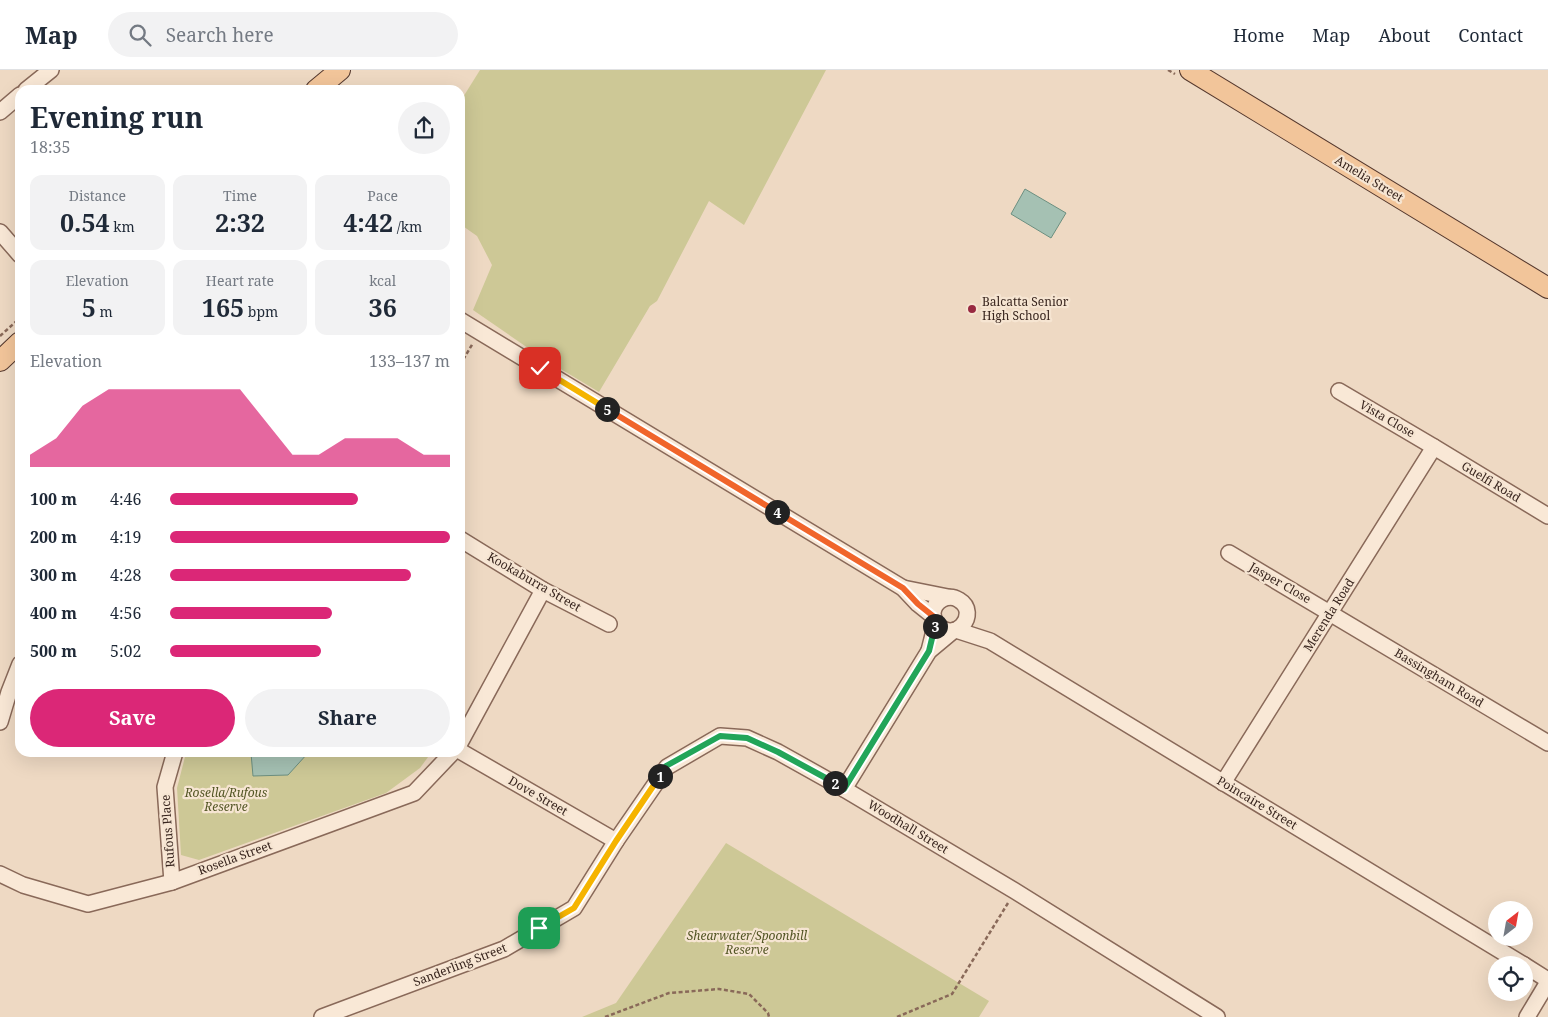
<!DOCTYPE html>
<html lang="en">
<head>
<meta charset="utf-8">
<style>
	body { margin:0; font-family:"Noto Serif",serif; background:#f2f2f3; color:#1f2937; height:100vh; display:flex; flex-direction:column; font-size:19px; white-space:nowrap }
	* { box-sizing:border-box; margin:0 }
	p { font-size:16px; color:#747a83 }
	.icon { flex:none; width:28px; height:28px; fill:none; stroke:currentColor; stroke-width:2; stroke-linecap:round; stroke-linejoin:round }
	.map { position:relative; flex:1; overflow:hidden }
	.details { position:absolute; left:15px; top:15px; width:450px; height:672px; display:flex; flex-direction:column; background:#fff; border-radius:15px; box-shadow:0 5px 20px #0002 }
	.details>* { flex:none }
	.needle { width:32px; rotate:31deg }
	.controls { position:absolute; left:1488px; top:831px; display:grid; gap:10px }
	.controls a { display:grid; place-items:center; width:45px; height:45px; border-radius:50%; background:#fff; box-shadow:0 5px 20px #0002; font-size:25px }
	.pin { position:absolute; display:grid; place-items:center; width:42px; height:42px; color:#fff; margin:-21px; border-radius:10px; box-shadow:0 2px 8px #0006 }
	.km { position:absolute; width:25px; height:25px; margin:-12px; border-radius:50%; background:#222; color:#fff; font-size:14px; line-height:25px; text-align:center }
	.round { display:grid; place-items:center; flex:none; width:52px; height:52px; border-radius:26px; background:#f2f2f3 }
	.overview { display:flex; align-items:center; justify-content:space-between; height:85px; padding:0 15px }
	h1 { font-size:28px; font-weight:700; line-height:38px }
	.figures { display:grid; grid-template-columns:repeat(3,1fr); gap:8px; height:85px; padding:5px 15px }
	.figures div { display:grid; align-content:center; border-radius:12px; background:#f2f2f3; text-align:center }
	.figures b { font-size:25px; font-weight:700 }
	.figures small { font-size:14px; font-weight:400 }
	.figures p { font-size:14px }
	.chart { height:140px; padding:10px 15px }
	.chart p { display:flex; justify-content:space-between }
	.chart svg { width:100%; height:90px; margin-top:5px; fill:#db2777; opacity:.7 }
	.cta { display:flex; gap:10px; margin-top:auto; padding:10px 15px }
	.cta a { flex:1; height:58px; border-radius:30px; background:#db2777; color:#fff; font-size:20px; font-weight:700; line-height:58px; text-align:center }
	.cta a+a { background:#f2f2f3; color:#1f2937 }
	ul { padding:0 15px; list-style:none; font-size:16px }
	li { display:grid; grid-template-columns:80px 60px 1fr; align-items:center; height:38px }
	li i { height:12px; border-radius:6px; background:#db2777 }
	header { display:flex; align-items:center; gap:30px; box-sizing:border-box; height:70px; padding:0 25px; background:#fff; border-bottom:1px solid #e0e1e3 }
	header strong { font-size:24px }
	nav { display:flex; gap:28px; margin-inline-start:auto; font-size:18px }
	.search { width:350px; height:45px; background:#f2f2f3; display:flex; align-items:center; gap:12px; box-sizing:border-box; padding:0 18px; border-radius:28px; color:#747a83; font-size:19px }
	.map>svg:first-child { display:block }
</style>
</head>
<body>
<header>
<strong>Map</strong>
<div class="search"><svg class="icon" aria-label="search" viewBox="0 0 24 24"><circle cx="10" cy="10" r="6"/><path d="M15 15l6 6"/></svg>Search here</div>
<nav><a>Home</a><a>Map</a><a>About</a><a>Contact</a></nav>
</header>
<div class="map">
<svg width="1548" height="947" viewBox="0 0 1548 947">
	<rect width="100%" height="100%" fill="#eed9c3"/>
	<g fill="#cdc896">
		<polygon points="480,0 826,0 744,155 709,131 657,231 650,236 599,322 544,289 473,240 492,195 477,166 460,154 460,32"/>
		<polygon points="186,683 431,683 420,698 386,723 199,790 181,785 177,718"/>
		<polygon points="726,773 989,931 979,947 582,947 616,933"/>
	</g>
	<g fill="#a5c1b3" stroke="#6c8f80">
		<polygon points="1025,119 1066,143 1051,168 1011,144"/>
		<polygon points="308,683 288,705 253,706 251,683"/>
	</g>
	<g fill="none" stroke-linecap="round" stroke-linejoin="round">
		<g stroke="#896959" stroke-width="18">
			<g id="minor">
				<polyline points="26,20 51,0"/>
				<polyline points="0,42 20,25"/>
				<polyline points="0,162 20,185"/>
				<polyline points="460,250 903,518 918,534 933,546"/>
				<polyline points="1339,321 1434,377 1548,446"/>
				<polyline points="460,469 543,520 609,554"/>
				<polyline points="1229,483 1548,673"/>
				<polyline points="903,518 948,527"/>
				<polyline points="956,560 990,571 1524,895"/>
				<path d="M 929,581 C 931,572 934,563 935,554 C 935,551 933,547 933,543 C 934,531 948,523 959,530 C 981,543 954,577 935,552"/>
				<polyline points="0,652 9,622 20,594"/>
				<polyline points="460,673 543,520"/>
				<polyline points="460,681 616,771"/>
				<polyline points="1223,713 1434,377"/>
				<polyline points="844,719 929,581 953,561"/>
				<polyline points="0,804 23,815 88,834 172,812 414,723 453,682"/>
				<polyline points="172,812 165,717 175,682"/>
				<polyline points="1524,895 1548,910"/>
				<polyline points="322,947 504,879 574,838 616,771 667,697 720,666 747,668 778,682 844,719 1015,821 1217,947"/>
				<polyline points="1527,947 1548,912"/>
			</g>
		</g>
		<g stroke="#56392e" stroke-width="22">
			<g id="major">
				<polyline points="1190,0 1548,218"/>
				<polyline points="316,20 340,0"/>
				<polyline points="0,291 20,272"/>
			</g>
		</g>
		<g stroke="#896959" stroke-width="2.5" stroke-dasharray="4 2.5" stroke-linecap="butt">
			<polyline points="1168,0 1175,4"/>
			<polyline points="295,20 300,16"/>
			<polyline points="0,266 20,248"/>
			<polyline points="460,295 473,273"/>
			<polyline points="605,947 669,923 719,919 749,924 768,943 769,947"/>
			<polyline points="897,947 952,924 1008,833"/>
		</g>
		<use href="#minor" stroke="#f9e8d6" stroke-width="15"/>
		<use href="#major" stroke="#f2c59a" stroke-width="20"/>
	</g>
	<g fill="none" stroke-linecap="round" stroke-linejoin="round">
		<g stroke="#fff" stroke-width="10">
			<polyline id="split-1" points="539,858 574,838 616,771 660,706"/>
		</g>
		<g stroke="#fff" stroke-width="10">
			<polyline id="split-2" points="660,706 666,696 720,666 747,668 778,682 835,713"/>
		</g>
		<g stroke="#fff" stroke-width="10">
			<polyline id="split-3" points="835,713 844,719 929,581 935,556"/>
		</g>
		<g stroke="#fff" stroke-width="10">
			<polyline id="split-4" points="777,442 903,518 918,534 933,546 935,552 935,556"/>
		</g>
		<g stroke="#fff" stroke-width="10">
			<polyline id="split-5" points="607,339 777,442"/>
		</g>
		<g stroke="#fff" stroke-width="10">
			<polyline id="split-6" points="540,298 607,339"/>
		</g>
		<use href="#split-1" stroke="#f5b400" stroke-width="6"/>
		<use href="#split-2" stroke="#22a559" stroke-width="6"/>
		<use href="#split-3" stroke="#22a559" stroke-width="6"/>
		<use href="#split-4" stroke="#f0652b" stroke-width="6"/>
		<use href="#split-5" stroke="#f0652b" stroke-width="6"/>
		<use href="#split-6" stroke="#f5b400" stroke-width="6"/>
	</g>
	<circle fill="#982940" stroke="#f6e5d2" stroke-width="2" cx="972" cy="239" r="5"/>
	<g text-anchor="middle" stroke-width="4.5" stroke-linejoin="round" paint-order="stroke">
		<g font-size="12" fill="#38251e" stroke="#f6e5d2">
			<text transform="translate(1369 109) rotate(31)" y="4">Amelia Street</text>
			<text transform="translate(1387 349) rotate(30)" y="4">Vista Close</text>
			<text transform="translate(1491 412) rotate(31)" y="4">Guelfi Road</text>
			<text transform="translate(534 512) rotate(30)" y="4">Kookaburra Street</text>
			<text transform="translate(1280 513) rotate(30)" y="4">Jasper Close</text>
			<text transform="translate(1329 545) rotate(-58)" y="4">Merenda Road</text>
			<text transform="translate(1439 608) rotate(31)" y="4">Bassingham Road</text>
			<text transform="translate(538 726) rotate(30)" y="4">Dove Street</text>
			<text transform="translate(1257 733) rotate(31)" y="4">Poincaire Street</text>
			<text transform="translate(908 757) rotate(31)" y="4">Woodhall Street</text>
			<text transform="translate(168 761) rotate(-94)" y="4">Rufous Place</text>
			<text transform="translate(235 788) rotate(-20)" y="4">Rosella Street</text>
			<text transform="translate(460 895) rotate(-21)" y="4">Sanderling Street</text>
		</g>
		<g font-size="12" fill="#38251e" stroke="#f6e5d2" text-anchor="start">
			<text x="982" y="236">Balcatta Senior<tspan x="982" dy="14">High School</tspan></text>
		</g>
		<g font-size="12" font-style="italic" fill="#525524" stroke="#f6e5d2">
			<text x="226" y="727">Rosella/Rufous<tspan x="226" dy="14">Reserve</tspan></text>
			<text x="747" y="870">Shearwater/Spoonbill<tspan x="747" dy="14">Reserve</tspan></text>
		</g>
	</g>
</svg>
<div class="controls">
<a><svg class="needle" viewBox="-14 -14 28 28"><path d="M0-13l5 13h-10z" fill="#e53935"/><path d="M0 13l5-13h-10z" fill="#747a83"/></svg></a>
<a><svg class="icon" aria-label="locate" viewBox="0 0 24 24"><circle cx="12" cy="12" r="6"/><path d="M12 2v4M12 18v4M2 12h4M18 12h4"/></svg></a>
</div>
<div class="pin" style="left:539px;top:858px;background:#1e9e55"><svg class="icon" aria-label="arrive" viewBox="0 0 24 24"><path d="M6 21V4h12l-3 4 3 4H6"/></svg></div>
<div class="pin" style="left:540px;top:298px;background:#d93025"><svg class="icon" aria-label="check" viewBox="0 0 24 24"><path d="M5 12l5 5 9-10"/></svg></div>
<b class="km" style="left:660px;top:706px">1</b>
<b class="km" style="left:835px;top:713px">2</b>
<b class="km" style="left:935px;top:556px">3</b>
<b class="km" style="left:777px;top:442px">4</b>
<b class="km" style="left:607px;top:339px">5</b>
<section class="details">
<div class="overview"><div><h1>Evening run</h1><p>18:35</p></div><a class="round"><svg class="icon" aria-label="share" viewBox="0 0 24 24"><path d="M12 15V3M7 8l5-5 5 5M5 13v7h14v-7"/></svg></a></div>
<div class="figures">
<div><p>Distance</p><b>0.54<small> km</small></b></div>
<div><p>Time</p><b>2:32</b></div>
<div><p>Pace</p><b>4:42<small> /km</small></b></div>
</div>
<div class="figures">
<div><p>Elevation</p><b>5<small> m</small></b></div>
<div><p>Heart rate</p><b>165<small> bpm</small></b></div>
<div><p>kcal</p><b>36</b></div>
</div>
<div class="chart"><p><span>Elevation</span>133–137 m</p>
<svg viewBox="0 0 160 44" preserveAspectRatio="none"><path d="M0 44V38L10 30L20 14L30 6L40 6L50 6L60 6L70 6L80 6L90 22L100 38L110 38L120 30L130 30L140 30L150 38L160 38V44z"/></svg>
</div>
<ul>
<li><b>100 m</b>4:46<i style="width:67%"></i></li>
<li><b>200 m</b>4:19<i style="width:100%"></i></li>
<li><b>300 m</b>4:28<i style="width:86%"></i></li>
<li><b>400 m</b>4:56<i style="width:58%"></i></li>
<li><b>500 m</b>5:02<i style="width:54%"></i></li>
</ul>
<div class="cta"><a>Save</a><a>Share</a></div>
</section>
</div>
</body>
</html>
